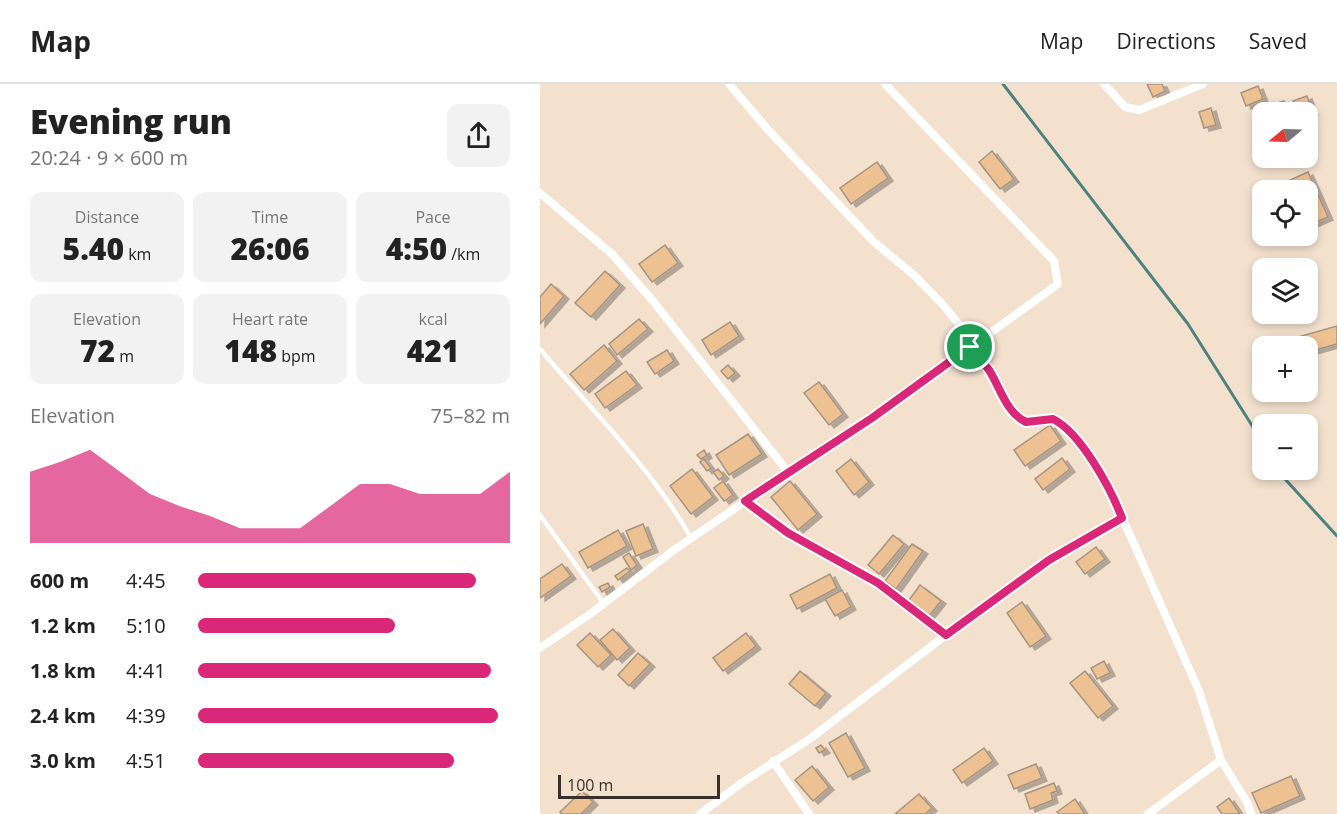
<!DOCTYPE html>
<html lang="en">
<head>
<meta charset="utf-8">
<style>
	body { margin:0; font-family:"Open Sans",sans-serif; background:#f2f2f2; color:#222; height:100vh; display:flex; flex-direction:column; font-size:22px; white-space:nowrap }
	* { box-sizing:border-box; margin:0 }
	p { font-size:20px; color:#767676 }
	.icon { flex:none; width:33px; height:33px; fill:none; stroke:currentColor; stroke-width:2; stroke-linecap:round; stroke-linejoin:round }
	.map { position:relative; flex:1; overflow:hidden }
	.drawer { display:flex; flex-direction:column; background:#fff; width:540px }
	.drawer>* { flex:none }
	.needle { width:39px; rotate:251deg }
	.controls { position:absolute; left:712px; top:18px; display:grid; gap:12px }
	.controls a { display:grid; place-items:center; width:66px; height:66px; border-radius:12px; background:#fff; box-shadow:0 3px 9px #0003; font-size:30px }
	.scale { position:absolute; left:18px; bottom:15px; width:162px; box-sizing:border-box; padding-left:6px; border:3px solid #38312a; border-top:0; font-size:16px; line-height:21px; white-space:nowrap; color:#38312a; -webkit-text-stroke:4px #f3e1ce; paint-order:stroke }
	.pin { position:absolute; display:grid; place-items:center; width:51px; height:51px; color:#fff; margin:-26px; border:3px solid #fff; border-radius:50%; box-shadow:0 2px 6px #0007 }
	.round { display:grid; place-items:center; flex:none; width:63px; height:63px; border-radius:12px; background:#f2f2f2 }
	.headline { display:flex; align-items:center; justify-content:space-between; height:102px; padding:0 30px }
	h1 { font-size:33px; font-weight:800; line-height:45px }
	.stats { display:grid; grid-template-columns:repeat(3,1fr); gap:9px; height:102px; padding:6px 30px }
	.stats div { display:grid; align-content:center; border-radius:12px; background:#f2f2f2; text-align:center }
	.stats b { font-size:30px; font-weight:800 }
	.stats small { font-size:16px; font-weight:400 }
	.stats p { font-size:16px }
	.chart { height:168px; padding:12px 30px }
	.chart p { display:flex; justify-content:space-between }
	.chart svg { width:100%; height:108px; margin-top:6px; fill:#db2777; opacity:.7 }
	ul { padding:0 30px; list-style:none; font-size:20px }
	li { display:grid; grid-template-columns:96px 72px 1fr; align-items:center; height:45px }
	li i { height:15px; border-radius:8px; background:#db2777 }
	header { display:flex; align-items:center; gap:36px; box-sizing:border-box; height:84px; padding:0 30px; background:#fff; border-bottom:2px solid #e0e0e0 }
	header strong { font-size:28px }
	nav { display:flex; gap:33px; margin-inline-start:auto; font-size:21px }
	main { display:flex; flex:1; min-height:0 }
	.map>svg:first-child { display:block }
</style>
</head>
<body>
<header>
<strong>Map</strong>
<nav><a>Map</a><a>Directions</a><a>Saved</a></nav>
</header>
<main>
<section class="drawer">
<div class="headline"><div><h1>Evening run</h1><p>20:24 · 9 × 600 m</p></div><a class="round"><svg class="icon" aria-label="share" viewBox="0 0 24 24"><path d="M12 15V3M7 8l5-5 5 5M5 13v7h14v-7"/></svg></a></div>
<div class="stats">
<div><p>Distance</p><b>5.40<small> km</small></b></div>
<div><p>Time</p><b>26:06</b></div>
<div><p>Pace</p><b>4:50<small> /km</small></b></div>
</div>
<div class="stats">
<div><p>Elevation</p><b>72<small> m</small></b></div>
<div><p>Heart rate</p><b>148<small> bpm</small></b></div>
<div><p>kcal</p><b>421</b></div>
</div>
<div class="chart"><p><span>Elevation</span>75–82 m</p>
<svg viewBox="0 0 160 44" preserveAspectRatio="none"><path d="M0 44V15L10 11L20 6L30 15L40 24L50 29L60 33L70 38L80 38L90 38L100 29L110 20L120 20L130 24L140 24L150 24L160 15V44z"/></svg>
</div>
<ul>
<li><b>600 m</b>4:45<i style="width:89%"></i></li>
<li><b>1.2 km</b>5:10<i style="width:63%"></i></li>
<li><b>1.8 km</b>4:41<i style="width:94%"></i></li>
<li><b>2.4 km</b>4:39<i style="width:96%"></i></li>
<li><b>3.0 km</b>4:51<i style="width:82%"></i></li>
</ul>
</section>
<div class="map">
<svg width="797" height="730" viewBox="0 0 797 730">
	<defs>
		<filter id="shadow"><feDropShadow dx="5" dy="3" stdDeviation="0" flood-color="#0004"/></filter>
	</defs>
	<rect width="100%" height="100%" fill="#f3e1ce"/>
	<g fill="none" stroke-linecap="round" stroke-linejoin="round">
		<g stroke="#4c837f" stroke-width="3">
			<polyline points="463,0 648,240 723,359"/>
			<polyline points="740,386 745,395 797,452"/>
		</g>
	</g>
	<g fill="#edc192" stroke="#a59482" stroke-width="1.5" filter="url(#shadow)">
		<polygon points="607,0 622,0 625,7 613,13"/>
		<polygon points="718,2 723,15 706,22 701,9"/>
		<polygon points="767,12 773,28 768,30 768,28 757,28 753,17"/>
		<polygon points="744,17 747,28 733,28 731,21"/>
		<polygon points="671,24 676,41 664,44 659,28"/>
		<polygon points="452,67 474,95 460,105 439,78"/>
		<polygon points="337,78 348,94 311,120 300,104"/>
		<polygon points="768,88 788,133 770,141 768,135 768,106 755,106 750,96"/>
		<polygon points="125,161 138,179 112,198 99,180"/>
		<polygon points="65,187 80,201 51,233 35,219"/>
		<polygon points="11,200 24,212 0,240 0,213"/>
		<polygon points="99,235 108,245 77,271 69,260"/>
		<polygon points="190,238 199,252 171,271 162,256"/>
		<polygon points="797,242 797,260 768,268 768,262 761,262 758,253"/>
		<polygon points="64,261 77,277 44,306 30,290"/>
		<polygon points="127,266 134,277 115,290 107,278"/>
		<polygon points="188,281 195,289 188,295 181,287"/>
		<polygon points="86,287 97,301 65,324 55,310"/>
		<polygon points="279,298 303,330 289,341 264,309"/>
		<polygon points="510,341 521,357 485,382 474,366"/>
		<polygon points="208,350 222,370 189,391 176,371"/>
		<polygon points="164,366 167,371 161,375 157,371"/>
		<polygon points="522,374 530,385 503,406 495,395"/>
		<polygon points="164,375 171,384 167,387 160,378"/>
		<polygon points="311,375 329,398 314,411 296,387"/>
		<polygon points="152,385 173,413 151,430 130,402"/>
		<polygon points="178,385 184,392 179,396 173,388"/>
		<polygon points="183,397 193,411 184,417 174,404"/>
		<polygon points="250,397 277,430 258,446 231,413"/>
		<polygon points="103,440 113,465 96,472 86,447"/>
		<polygon points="78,446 87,462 48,484 39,468"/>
		<polygon points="353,451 364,460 339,490 328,481"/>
		<polygon points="372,460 383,467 356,505 345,497"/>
		<polygon points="556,463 565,475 545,490 536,478"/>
		<polygon points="89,469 97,481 91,486 83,473"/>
		<polygon points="22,480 31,492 0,514 0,495"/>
		<polygon points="87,484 90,487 78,496 75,492"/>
		<polygon points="290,490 297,504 257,525 250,511"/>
		<polygon points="68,499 70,503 62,508 59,503"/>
		<polygon points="380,501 401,517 389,532 369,516"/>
		<polygon points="302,506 311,523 295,532 285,515"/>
		<polygon points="482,518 506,552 490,563 467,529"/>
		<polygon points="73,545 90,564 77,576 60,556"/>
		<polygon points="50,549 71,571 58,583 37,561"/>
		<polygon points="206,549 216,562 183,587 173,574"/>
		<polygon points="98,569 110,580 89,602 78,591"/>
		<polygon points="564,577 570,589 557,595 551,584"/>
		<polygon points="260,587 286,609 275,622 249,600"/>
		<polygon points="545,587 573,622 558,634 530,599"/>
		<polygon points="306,649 325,684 308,693 289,659"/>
		<polygon points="281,661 285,666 279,669 276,664"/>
		<polygon points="444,664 453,677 422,699 413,686"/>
		<polygon points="496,680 502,694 474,705 468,691"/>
		<polygon points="272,682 289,703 273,717 255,696"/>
		<polygon points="751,692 760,712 721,729 712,709"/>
		<polygon points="514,699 517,707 511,709 513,716 490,725 485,710"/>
		<polygon points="42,707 53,718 41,730 22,730 20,728"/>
		<polygon points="379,710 392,724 385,730 355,730"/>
		<polygon points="689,714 700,730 682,730 677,723"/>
		<polygon points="535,715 545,730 519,730 517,728"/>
	</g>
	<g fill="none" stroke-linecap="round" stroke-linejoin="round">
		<g stroke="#fff" stroke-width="4.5">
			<path d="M 0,265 C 52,327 111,383 151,454"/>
			<polyline points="0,431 64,520"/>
		</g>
		<g stroke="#fff" stroke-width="8">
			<path d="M 189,0 L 230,48 L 333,157 L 375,192 L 404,222 L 430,254 L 430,263 L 449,287 L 471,325 L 486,338 C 494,337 505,333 514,335 C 532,339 567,400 575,417 L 659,607 L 681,676 L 708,720 L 711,730"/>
			<polyline points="564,0 585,23 599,26 663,0"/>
			<polyline points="0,109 72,170 113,217 248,388"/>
			<polyline points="205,417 248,449 338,499 406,551"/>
			<polyline points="0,564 50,530 134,466 248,388 332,334 518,200 514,177 345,0"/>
			<polyline points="233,677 269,730"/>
			<polyline points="160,730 203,698 271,654 406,551 509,476 581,434"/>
			<polyline points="608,730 681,676"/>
		</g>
	</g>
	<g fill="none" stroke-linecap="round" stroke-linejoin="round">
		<g stroke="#fff" stroke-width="12">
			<path id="route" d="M 430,263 C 436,271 443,278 449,286 C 460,303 466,329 486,338 L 513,335 C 541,349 571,405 582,434 L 509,476 L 406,551 L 338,499 L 248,449 L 205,417 L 332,334 Z"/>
		</g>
		<use href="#route" stroke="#db2777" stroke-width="8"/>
	</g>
</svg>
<div class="controls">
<a><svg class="needle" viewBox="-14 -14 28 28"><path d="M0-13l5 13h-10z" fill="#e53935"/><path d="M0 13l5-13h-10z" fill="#767676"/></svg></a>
<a><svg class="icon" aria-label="locate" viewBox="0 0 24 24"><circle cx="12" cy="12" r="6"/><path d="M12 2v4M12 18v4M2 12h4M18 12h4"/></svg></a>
<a><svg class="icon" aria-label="layers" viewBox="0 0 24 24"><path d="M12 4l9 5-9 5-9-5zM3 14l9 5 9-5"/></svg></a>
<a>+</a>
<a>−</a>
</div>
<div class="scale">100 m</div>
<div class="pin" style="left:430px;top:263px;background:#1e9e55"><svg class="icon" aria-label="arrive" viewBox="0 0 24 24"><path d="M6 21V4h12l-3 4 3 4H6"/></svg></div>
</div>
</main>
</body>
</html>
